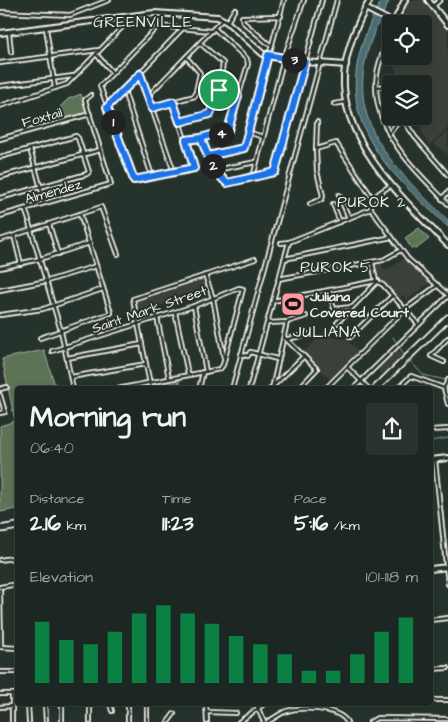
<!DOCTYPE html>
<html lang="en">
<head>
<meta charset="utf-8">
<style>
	body { margin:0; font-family:"Architects Daughter",sans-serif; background:#29322f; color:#f1f3f6; height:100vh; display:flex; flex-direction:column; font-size:19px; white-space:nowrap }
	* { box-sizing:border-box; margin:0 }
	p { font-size:16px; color:#a0a5a5 }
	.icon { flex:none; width:28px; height:28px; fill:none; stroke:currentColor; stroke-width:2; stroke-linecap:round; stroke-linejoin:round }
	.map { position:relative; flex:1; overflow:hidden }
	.details { position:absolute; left:15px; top:386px; width:418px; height:320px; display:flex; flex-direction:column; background:#1c2622; border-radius:5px; box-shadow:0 2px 8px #0003,0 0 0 1px #3a4340 }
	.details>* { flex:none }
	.controls { position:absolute; left:382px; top:15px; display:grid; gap:10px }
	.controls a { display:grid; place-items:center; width:50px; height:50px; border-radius:5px; background:#1c2622; box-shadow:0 2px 8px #0003,0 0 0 1px #3a4340; font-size:25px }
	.pin { position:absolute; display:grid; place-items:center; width:42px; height:42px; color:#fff; margin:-21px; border:2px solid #fff; border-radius:50%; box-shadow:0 1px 5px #0007 }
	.km { position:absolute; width:25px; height:25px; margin:-12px; border-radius:50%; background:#222; color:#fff; font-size:14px; line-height:25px; text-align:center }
	.round { display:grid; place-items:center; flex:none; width:52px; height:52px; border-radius:5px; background:#29322f }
	.head { display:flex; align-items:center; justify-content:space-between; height:85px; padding:0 15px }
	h1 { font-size:28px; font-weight:800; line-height:38px }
	.figures { display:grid; grid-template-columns:repeat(3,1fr); gap:8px; height:85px; padding:5px 15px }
	.figures div { display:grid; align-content:center }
	.figures b { font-size:21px; font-weight:800 }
	.figures small { font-size:14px; font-weight:400 }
	.figures p { font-size:14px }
	.chart { height:140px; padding:10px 15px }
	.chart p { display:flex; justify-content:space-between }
	.chart svg { width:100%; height:90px; margin-top:5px; stroke:#0b8043; stroke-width:6 }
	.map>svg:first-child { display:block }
</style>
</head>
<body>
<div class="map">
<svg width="448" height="722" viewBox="0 0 448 722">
	<rect width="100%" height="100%" fill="#26332d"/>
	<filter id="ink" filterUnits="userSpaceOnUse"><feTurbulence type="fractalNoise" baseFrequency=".02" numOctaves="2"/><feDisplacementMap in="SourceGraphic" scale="10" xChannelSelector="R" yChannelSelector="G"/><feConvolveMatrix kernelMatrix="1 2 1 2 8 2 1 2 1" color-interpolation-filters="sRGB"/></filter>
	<g filter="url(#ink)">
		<g fill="#3a4038">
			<polygon points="407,0 426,0 448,27 448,128 429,145 421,131 417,116 424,116 424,84 399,84 394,64 394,56 424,56 424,24 395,24"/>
			<polygon points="448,130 448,154 433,144"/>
			<polygon points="405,258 431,282 407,300 403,295 397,300 377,280 373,264 380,262 385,271"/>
			<polygon points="204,278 208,290 140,312 136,300"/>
			<polygon points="325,332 335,338 346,339 359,352 332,381 302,353"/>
			<polygon points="397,349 403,355 382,375 376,370"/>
		</g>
		<g fill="#5d7357" stroke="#a8b2a0">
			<polygon points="81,94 87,113 53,122 51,116 68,99"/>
			<polygon points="419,228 429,239 416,249 411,248 405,238"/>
			<polygon points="44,350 56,389 18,389 17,509 0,512 0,426 15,421 2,359"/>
			<polygon points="179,379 181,389 156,389 155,384"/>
		</g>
		<path fill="#4d6d74" stroke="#90a2a2" d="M 382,0 L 390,0 C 332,102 373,149 448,220 L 448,227 C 392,174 334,127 363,42 C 368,28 373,13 382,0 Z"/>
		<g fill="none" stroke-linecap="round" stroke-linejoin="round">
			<g stroke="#90a2a2" stroke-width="1">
				<polyline points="393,337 405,356"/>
				<polyline points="409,360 423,375 446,380"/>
				<polyline points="430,441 448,438"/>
			</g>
			<g stroke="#f4f1e8" stroke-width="6">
				<g id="street">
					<polyline points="433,6 440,0"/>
					<polyline points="0,12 70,15 109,0"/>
					<polyline points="227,22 235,9"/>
					<polyline points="46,28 55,88"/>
					<path d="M 391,30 C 387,44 379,59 377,74 C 369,129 414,168 448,204"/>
					<polyline points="9,32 11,52"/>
					<polyline points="270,45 243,22 242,17 281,16"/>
					<polyline points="96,54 104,63"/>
					<polyline points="0,63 99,50"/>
					<polyline points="105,64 112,72"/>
					<polyline points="140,74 174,172"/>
					<polyline points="0,86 73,76"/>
					<polyline points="377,87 387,86 391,92"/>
					<polyline points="124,91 152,176"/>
					<polyline points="219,91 239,96"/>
					<polyline points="148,96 222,20"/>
					<polyline points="173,102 194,168 134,180 100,86 158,26 212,31"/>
					<polyline points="334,104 346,102"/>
					<polyline points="0,106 67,84 133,16"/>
					<polyline points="107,107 184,27"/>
					<polyline points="152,107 195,96 200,73 186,57"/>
					<polyline points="401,116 415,137 448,175"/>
					<polyline points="180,122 210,114 219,91 223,63 200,43"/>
					<polyline points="248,132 263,137"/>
					<polyline points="389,134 401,118"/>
					<polyline points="201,138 215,170 227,183 275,172 322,0"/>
					<polyline points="0,139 90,114"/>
					<polyline points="186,141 228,131 248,64 247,59 214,28"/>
					<polyline points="30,149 45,203"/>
					<polyline points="316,149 317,122"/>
					<polyline points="208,155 244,148 284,0"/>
					<polyline points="0,157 76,136 78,138 89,172 87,174 0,198"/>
					<polyline points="216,170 256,162"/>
					<polyline points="0,177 100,150"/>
					<polyline points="253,177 284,58 304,0"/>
					<polyline points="339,195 349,218"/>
					<polyline points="442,199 448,192"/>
					<polyline points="310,204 322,199 323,196 317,171 316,149 336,143 373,199"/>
					<polyline points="333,204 340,222"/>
					<polyline points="25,209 29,220"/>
					<polyline points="371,209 408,259 448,295"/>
					<path d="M 371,209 C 369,198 382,191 390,186"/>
					<polyline points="0,216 111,184 85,100 91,95"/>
					<polyline points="29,223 61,331 73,389"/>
					<polyline points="49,224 58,254"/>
					<polyline points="14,236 21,264"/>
					<polyline points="0,240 101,207 118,254"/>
					<polyline points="281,243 289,242 371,209"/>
					<polyline points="284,259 392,237"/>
					<polyline points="372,262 376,281 383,285 418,324"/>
					<polyline points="0,268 40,259 90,243"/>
					<polyline points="205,275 213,298 224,358"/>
					<polyline points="278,279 383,260 401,250"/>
					<polyline points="0,290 47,281 96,266"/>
					<polyline points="329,290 334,309 352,307"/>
					<polyline points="273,301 376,281"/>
					<polyline points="194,306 206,372"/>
					<polyline points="175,312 188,374"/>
					<polyline points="0,315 43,309 103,289"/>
					<polyline points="157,317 169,378"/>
					<polyline points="268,323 287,322 306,316"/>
					<polyline points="337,323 378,281"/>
					<polyline points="284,337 317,369 298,389"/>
					<polyline points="350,337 392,296"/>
					<polyline points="40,338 111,313 80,214"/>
					<polyline points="288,339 308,334"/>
					<polyline points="52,351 194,306 239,288 243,289 223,365 220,369 117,389"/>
					<polyline points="241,354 248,356 250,352 277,359"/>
					<polyline points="67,358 142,344"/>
					<polyline points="444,362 431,356 448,338"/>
					<polyline points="347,367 369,389"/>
					<polyline points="71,377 146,364"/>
					<polyline points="271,388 304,356"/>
					<polyline points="444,388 448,380"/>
					<polyline points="0,389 7,387"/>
					<polyline points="151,389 133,299 255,259"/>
					<polyline points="199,389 203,372"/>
					<polyline points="232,389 337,0"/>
					<polyline points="249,389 289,242"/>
					<polyline points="272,389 287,322"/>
					<polyline points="325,389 404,310 438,285"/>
					<polyline points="353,389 448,296"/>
					<polyline points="397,389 411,376 444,388 448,404"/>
					<polyline points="0,395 5,412 0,413"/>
					<polyline points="430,430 448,429"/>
					<polyline points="435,460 448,584"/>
					<polyline points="0,560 18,557"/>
					<polyline points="0,587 18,584"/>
					<polyline points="0,590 1,647"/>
					<polyline points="430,620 448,618"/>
					<polyline points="0,647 18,648"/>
					<polyline points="430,669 448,668"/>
					<polyline points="0,672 18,672"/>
					<polyline points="0,694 18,694"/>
					<polyline points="12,694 12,722"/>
					<polyline points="430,700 448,700"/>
					<polyline points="28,704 29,722"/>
					<polyline points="45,704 46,722"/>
					<polyline points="62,704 62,722"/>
					<polyline points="110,704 112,711"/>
					<polyline points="206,704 207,722"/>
					<polyline points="256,704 264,722"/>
					<polyline points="0,707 12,706"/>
					<polyline points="207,712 236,713"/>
					<polyline points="90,722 90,704"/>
					<polyline points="128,722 128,704"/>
					<polyline points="147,722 147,704"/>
					<polyline points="168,722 174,714"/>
					<polyline points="239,722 264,704"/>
					<path d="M 267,722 C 273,719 278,715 284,712 C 299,706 338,707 347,722"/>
					<polyline points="370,722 377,718 448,719"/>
				</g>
			</g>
			<g stroke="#f4f1e8" stroke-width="8">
				<g id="secondary">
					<path d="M 370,0 C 357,23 346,50 344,76 C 340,142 406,202 448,245"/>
					<polyline points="428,0 448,25"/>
					<polyline points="365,8 394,23"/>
					<polyline points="393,24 405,0"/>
					<polyline points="0,33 154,13 218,17 227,22 263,54 305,62 346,65"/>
					<polyline points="430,460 448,458"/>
					<polyline points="430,569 448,567"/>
				</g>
			</g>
			<g stroke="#f4f1e8" stroke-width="9">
				<g id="highway">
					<polyline points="375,389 448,318"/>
					<polyline points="0,529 18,526"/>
				</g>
			</g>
			<use href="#street" stroke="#26332d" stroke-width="2.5"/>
			<use href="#secondary" stroke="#26332d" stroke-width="4"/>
			<use href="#highway" stroke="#26332d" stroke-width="5.5"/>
		</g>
	</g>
	<g fill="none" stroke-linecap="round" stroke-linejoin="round" filter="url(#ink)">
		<g stroke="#fff" stroke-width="10">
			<path id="route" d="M 219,90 L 210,114 L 180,122 L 173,102 L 152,108 L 140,74 L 107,107 L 134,180 L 194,168 L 186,140 L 201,138 C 207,155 213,171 227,183 L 275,172 L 305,62 L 268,55 L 244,148 L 208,156 L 201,138 L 228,130 L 238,96 L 219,90"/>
		</g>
		<use href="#route" stroke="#1a73e8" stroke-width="6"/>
	</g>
	<defs>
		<g id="stadium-square" transform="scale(1.25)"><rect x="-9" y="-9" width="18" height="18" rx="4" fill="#ff9aa2" stroke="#26332d"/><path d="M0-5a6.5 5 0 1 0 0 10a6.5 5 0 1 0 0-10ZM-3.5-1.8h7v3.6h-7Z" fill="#111"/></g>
	</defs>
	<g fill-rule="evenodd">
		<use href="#stadium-square" x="293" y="304"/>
	</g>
	<g text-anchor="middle" stroke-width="4" stroke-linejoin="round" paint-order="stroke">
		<g font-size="14" fill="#f4f1e8" stroke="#26332d">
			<text transform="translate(42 117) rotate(-15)" y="5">Foxtail</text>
			<text transform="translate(53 191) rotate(-16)" y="5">Almendez</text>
			<text transform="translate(149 309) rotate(-19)" y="5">Saint Mark Street</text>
		</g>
		<g font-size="14" font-weight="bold" fill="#f4f1e8" stroke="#26332d" text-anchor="start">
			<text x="310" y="301">Juliana<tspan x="310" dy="16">Covered Court</tspan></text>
		</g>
		<g font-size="15" letter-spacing="1" fill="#f4f1e8" stroke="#26332d">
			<text x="143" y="27">GREENVILLE</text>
			<text x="372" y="207">PUROK 2</text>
			<text x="336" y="272">PUROK 5</text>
		</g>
		<g font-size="16" letter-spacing="1" fill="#f4f1e8" stroke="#26332d">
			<text x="327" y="337">JULIANA</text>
		</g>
	</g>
</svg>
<div class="controls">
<a><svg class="icon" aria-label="locate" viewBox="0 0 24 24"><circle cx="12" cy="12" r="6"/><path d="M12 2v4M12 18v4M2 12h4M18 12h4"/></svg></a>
<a><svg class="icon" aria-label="layers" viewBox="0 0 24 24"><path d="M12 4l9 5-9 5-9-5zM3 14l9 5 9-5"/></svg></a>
</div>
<div class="pin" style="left:219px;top:90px;background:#1e9e55"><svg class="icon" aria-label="arrive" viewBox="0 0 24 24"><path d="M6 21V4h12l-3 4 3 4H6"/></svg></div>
<b class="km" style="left:113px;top:122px">1</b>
<b class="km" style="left:213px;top:166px">2</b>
<b class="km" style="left:294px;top:60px">3</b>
<b class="km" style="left:221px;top:134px">4</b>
<section class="details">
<div class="head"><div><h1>Morning run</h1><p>06:40</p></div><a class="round"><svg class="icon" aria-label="share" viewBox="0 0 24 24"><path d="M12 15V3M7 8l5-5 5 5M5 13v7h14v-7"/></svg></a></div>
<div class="figures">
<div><p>Distance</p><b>2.16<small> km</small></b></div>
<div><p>Time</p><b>11:23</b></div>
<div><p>Pace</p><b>5:16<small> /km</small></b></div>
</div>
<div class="chart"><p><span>Elevation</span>101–118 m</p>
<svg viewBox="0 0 160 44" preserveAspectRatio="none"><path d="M5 44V14M15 44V23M25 44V25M35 44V19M45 44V10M55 44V6M65 44V10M75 44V15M85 44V21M95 44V25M105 44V30M115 44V38M125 44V38M135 44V30M145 44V19M155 44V12"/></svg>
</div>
</section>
</div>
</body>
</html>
